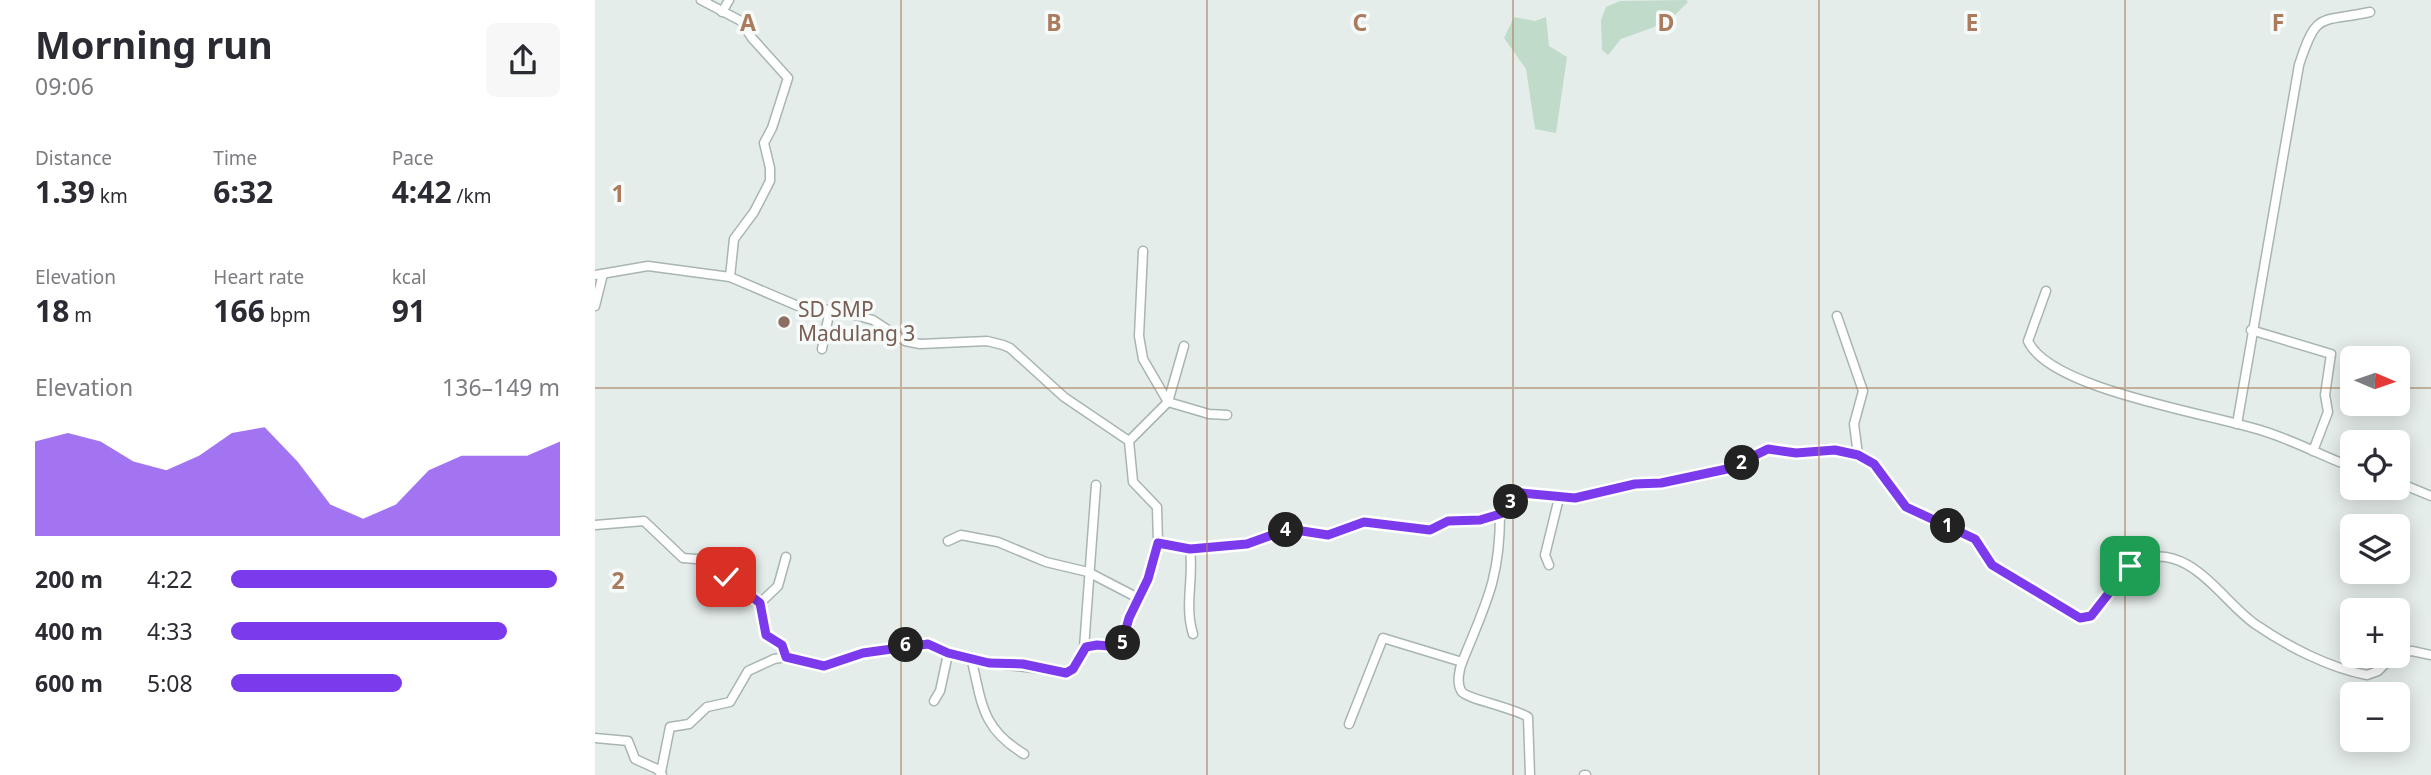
<!DOCTYPE html>
<html lang="en">
<head>
<meta charset="utf-8">
<style>
	body { margin:0; font-family:"Noto Sans",sans-serif; background:#f7f7f7; color:#2b2b33; height:100vh; display:flex; flex-direction:column; font-size:26px; white-space:nowrap }
	* { box-sizing:border-box; margin:0 }
	p { font-size:23px; color:#7c7c81 }
	.icon { flex:none; width:38px; height:38px; fill:none; stroke:currentColor; stroke-width:2; stroke-linecap:round; stroke-linejoin:round }
	.map { position:relative; flex:1; overflow:hidden }
	.side { display:flex; flex-direction:column; background:#fff; width:595px }
	.side>* { flex:none }
	.needle { width:46px; rotate:92deg }
	.fabs { position:absolute; left:1745px; top:346px; display:grid; gap:14px }
	.fabs a { display:grid; place-items:center; width:70px; height:70px; border-radius:10px; background:#fff; box-shadow:0 4px 18px #0003; font-size:35px }
	.pin { position:absolute; display:grid; place-items:center; width:60px; height:60px; color:#fff; margin:-30px; border-radius:14px; box-shadow:0 4px 10px #0006 }
	.km { position:absolute; width:35px; height:35px; margin:-18px; border-radius:50%; background:#222; color:#fff; font-size:19px; line-height:35px; text-align:center }
	.round { display:grid; place-items:center; flex:none; width:74px; height:74px; border-radius:10px; background:#f7f7f7 }
	.overview { display:flex; align-items:center; justify-content:space-between; height:119px; padding:0 35px }
	h1 { font-size:38px; font-weight:700; line-height:52px }
	.metrics { display:grid; grid-template-columns:repeat(3,1fr); gap:10px; height:119px; padding:7px 35px }
	.metrics div { display:grid; align-content:center }
	.metrics b { font-size:30px; font-weight:700 }
	.metrics small { font-size:19px; font-weight:400 }
	.metrics p { font-size:19px }
	.chart { height:196px; padding:14px 35px }
	.chart p { display:flex; justify-content:space-between }
	.chart svg { width:100%; height:126px; margin-top:7px; fill:#7c3aed; opacity:.7 }
	ul { padding:0 35px; list-style:none; font-size:23px }
	li { display:grid; grid-template-columns:112px 84px 1fr; align-items:center; height:52px }
	li i { height:18px; border-radius:9px; background:#7c3aed }
	main { display:flex; flex:1; min-height:0 }
	.map>svg:first-child { display:block }
</style>
</head>
<body>
<main>
<section class="side">
<div class="overview"><div><h1>Morning run</h1><p>09:06</p></div><a class="round"><svg class="icon" aria-label="share" viewBox="0 0 24 24"><path d="M12 15V3M7 8l5-5 5 5M5 13v7h14v-7"/></svg></a></div>
<div class="metrics">
<div><p>Distance</p><b>1.39<small> km</small></b></div>
<div><p>Time</p><b>6:32</b></div>
<div><p>Pace</p><b>4:42<small> /km</small></b></div>
</div>
<div class="metrics">
<div><p>Elevation</p><b>18<small> m</small></b></div>
<div><p>Heart rate</p><b>166<small> bpm</small></b></div>
<div><p>kcal</p><b>91</b></div>
</div>
<div class="chart"><p><span>Elevation</span>136–149 m</p>
<svg viewBox="0 0 160 44" preserveAspectRatio="none"><path d="M0 44V11L10 8L20 11L30 18L40 21L50 16L60 8L70 6L80 18L90 33L100 38L110 33L120 21L130 16L140 16L150 16L160 11V44z"/></svg>
</div>
<ul>
<li><b>200 m</b>4:22<i style="width:99%"></i></li>
<li><b>400 m</b>4:33<i style="width:84%"></i></li>
<li><b>600 m</b>5:08<i style="width:52%"></i></li>
</ul>
</section>
<div class="map">
<svg width="1836" height="775" viewBox="0 0 1836 775">
	<rect width="100%" height="100%" fill="#e5edea"/>
	<g fill="#c1dbcb">
		<polygon points="1091,0 1093,2 1073,22 1026,39 1013,55 1007,50 1006,20 1011,7 1025,1"/>
		<polygon points="919,17 940,21 951,17 954,46 972,57 961,133 940,129 931,69 909,38"/>
	</g>
	<g fill="none" stroke-linecap="round" stroke-linejoin="round">
		<g stroke="#a8b5b1" stroke-width="11">
			<g id="street">
				<polyline points="106,0 146,21 157,38 193,78 177,128 169,143 175,168 175,181 159,212 139,239 135,277"/>
				<polyline points="127,12 134,0"/>
				<polyline points="548,251 544,336 548,359 573,402 614,414 632,415"/>
				<path d="M 0,275 L 53,266 L 135,277 L 203,306 L 249,312 L 278,320 L 310,341 L 325,344 L 392,341 L 408,345 L 415,348 L 469,397 L 534,441 L 538,482 L 562,507 L 563,543 L 595,549 L 652,544 L 694,529 L 733,535 L 769,522 L 835,530 L 853,521 L 885,520 L 905,514 L 927,493 L 980,498 L 1040,484 L 1066,483 L 1132,469 L 1173,449 L 1201,453 L 1231,449 L 1263,455 L 1279,464 L 1311,507 L 1380,539 L 1397,565 L 1485,618 L 1496,616 C 1508,602 1529,567 1545,560 C 1594,541 1627,601 1660,624 C 1692,646 1734,668 1772,675 L 1783,671 L 1798,656"/>
				<path d="M 1451,291 L 1433,341 C 1455,390 1617,414 1668,431 C 1698,440 1727,456 1757,467"/>
				<polyline points="0,306 8,274"/>
				<polyline points="1242,316 1268,391 1259,424 1263,455"/>
				<polyline points="1656,330 1736,354 1730,395 1733,412 1718,451"/>
				<polyline points="227,349 235,309"/>
				<path d="M 1642,424 L 1704,65 C 1722,10 1724,23 1775,12"/>
				<polyline points="534,441 573,402 589,346"/>
				<polyline points="1802,482 1836,496"/>
				<path d="M 905,514 C 905,579 891,603 868,660 C 864,669 861,684 867,692 C 873,699 919,708 933,717 L 935,775"/>
				<polyline points="0,525 49,521 88,558 113,560 165,603 171,635 187,645 191,657 229,666 268,653 333,644 353,654 394,663 474,672 491,647 502,645 523,648 528,645 534,618 553,579 563,543"/>
				<polyline points="353,541 366,535 403,542 451,562 493,572 545,599"/>
				<path d="M 595,549 C 599,579 589,605 598,634"/>
				<polyline points="954,565 950,555 964,498"/>
				<polyline points="165,603 183,586 191,557"/>
				<polyline points="489,648 501,485"/>
				<polyline points="1802,653 1817,651 1836,655"/>
				<path d="M 376,657 C 387,703 386,728 429,754"/>
				<polyline points="339,701 345,691 353,654"/>
				<polyline points="754,724 788,638 867,662"/>
				<polyline points="0,738 33,741 40,759 62,769 67,775"/>
				<polyline points="66,772 75,727 94,724 112,707 135,702 153,671 179,659 191,657"/>
				<polyline points="989,775 991,775"/>
			</g>
		</g>
		<use href="#street" stroke="#fff" stroke-width="8"/>
	</g>
	<g fill="none" stroke-linecap="round" stroke-linejoin="round">
		<g stroke="#fff" stroke-width="14">
			<polyline id="route" points="131,577 165,603 171,635 187,645 191,657 229,666 268,653 333,644 353,653 394,663 428,664 471,673 478,669 491,647 502,645 526,647 534,618 553,579 563,543 595,549 652,544 694,529 733,535 769,522 835,530 853,521 885,520 905,514 927,493 980,498 1040,484 1066,483 1132,469 1173,449 1201,453 1240,450 1263,455 1279,464 1311,507 1380,539 1397,565 1485,618 1496,616 1535,566"/>
		</g>
		<use href="#route" stroke="#7c3aed" stroke-width="9"/>
	</g>
	<path fill="none" stroke="#aa7b5d" stroke-width="2" stroke-opacity="0.55" d="M 306,0 L 306,775M 612,0 L 612,775M 918,0 L 918,775M 1224,0 L 1224,775M 1530,0 L 1530,775M 0,388 L 1757,388M 1802,388 L 1836,388"/>
	<circle fill="#8d6e63" stroke="#f6faf8" stroke-width="2.5" cx="189" cy="322" r="7"/>
	<g text-anchor="middle" stroke-width="7" stroke-linejoin="round" paint-order="stroke">
		<g font-size="21" fill="#785e54" stroke="#f6faf8" text-anchor="start">
			<text x="203" y="317">SD SMP<tspan x="203" dy="24">Madulang 3</tspan></text>
		</g>
	</g>
	<g font-size="23" text-anchor="middle" font-weight="bold" fill="#aa7b5d" stroke="#f6faf8" stroke-width="7" stroke-linejoin="round" paint-order="stroke">
		<text x="153" y="31">A</text>
		<text x="459" y="31">B</text>
		<text x="765" y="31">C</text>
		<text x="1071" y="31">D</text>
		<text x="1377" y="31">E</text>
		<text x="1683" y="31">F</text>
		<text x="23" y="202">1</text>
		<text x="23" y="589">2</text>
	</g>
</svg>
<div class="fabs">
<a><svg class="needle" viewBox="-14 -14 28 28"><path d="M0-13l5 13h-10z" fill="#e53935"/><path d="M0 13l5-13h-10z" fill="#7c7c81"/></svg></a>
<a><svg class="icon" aria-label="locate" viewBox="0 0 24 24"><circle cx="12" cy="12" r="6"/><path d="M12 2v4M12 18v4M2 12h4M18 12h4"/></svg></a>
<a><svg class="icon" aria-label="layers" viewBox="0 0 24 24"><path d="M12 4l9 5-9 5-9-5zM3 14l9 5 9-5"/></svg></a>
<a>+</a>
<a>−</a>
</div>
<div class="pin" style="left:1535px;top:566px;background:#1e9e55"><svg class="icon" aria-label="arrive" viewBox="0 0 24 24"><path d="M6 21V4h12l-3 4 3 4H6"/></svg></div>
<div class="pin" style="left:131px;top:577px;background:#d93025"><svg class="icon" aria-label="check" viewBox="0 0 24 24"><path d="M5 12l5 5 9-10"/></svg></div>
<b class="km" style="left:1353px;top:526px">1</b>
<b class="km" style="left:1147px;top:463px">2</b>
<b class="km" style="left:916px;top:502px">3</b>
<b class="km" style="left:691px;top:530px">4</b>
<b class="km" style="left:528px;top:643px">5</b>
<b class="km" style="left:311px;top:645px">6</b>
</div>
</main>
</body>
</html>
